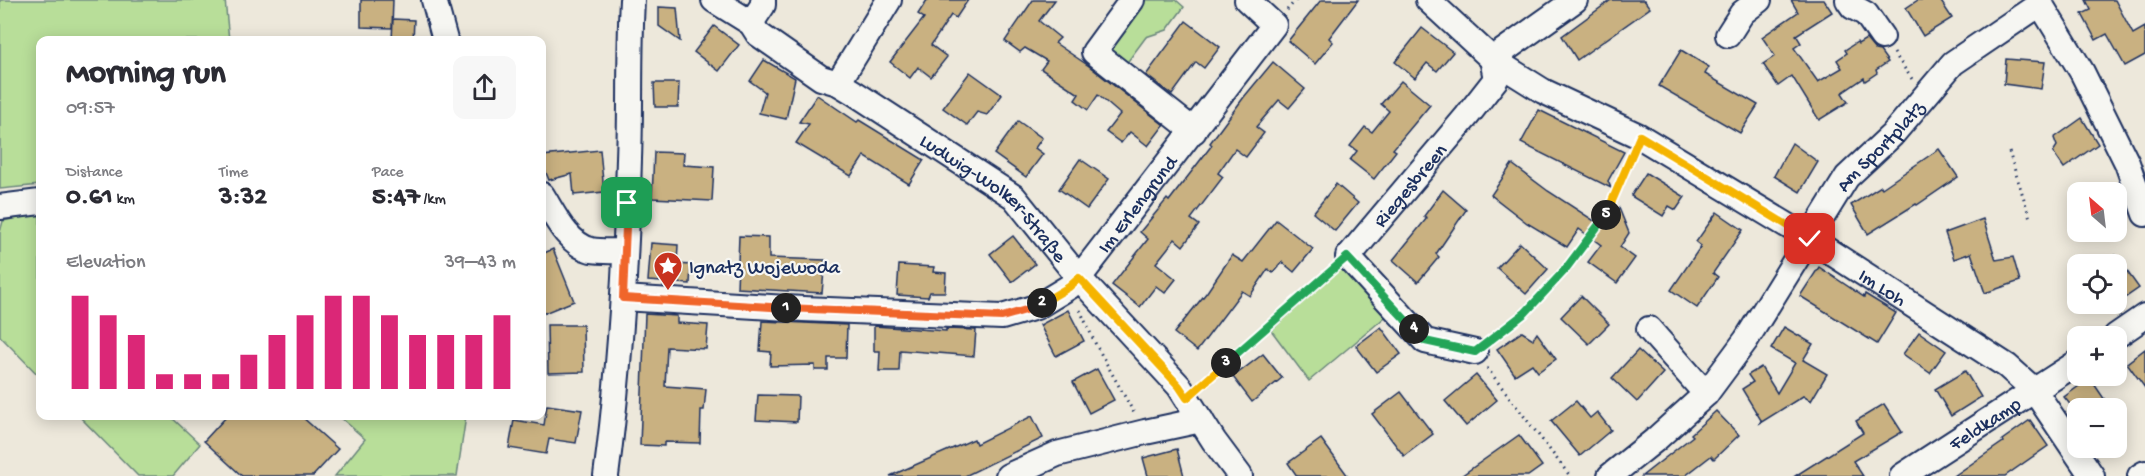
<!DOCTYPE html>
<html lang="en">
<head>
<meta charset="utf-8">
<style>
	body { margin:0; font-family:"Gochi Hand",sans-serif; background:#f7f7f7; color:#2b2b33; height:100vh; display:flex; flex-direction:column; font-size:22px; white-space:nowrap }
	* { box-sizing:border-box; margin:0 }
	p { font-size:20px; color:#7c7c81 }
	.icon { flex:none; width:33px; height:33px; fill:none; stroke:currentColor; stroke-width:2; stroke-linecap:round; stroke-linejoin:round }
	.map { position:relative; flex:1; overflow:hidden }
	.side { position:absolute; left:36px; top:36px; width:510px; height:384px; display:flex; flex-direction:column; background:#fff; border-radius:12px; box-shadow:0 3px 15px #0003 }
	.side>* { flex:none }
	.needle { width:39px; rotate:332deg }
	.fabs { position:absolute; left:2067px; top:182px; display:grid; gap:12px }
	.fabs a { display:grid; place-items:center; width:60px; height:60px; border-radius:12px; background:#fff; box-shadow:0 3px 15px #0003; font-size:30px }
	.pin { position:absolute; display:grid; place-items:center; width:51px; height:51px; color:#fff; margin:-26px; border-radius:12px; box-shadow:0 3px 9px #0006 }
	.km { position:absolute; width:30px; height:30px; margin:-15px; border-radius:50%; background:#222; color:#fff; font-size:16px; line-height:30px; text-align:center }
	.round { display:grid; place-items:center; flex:none; width:63px; height:63px; border-radius:12px; background:#f7f7f7 }
	.head { display:flex; align-items:center; justify-content:space-between; height:102px; padding:0 30px }
	h1 { font-size:33px; font-weight:700; line-height:45px }
	.figures { display:grid; grid-template-columns:repeat(3,1fr); gap:9px; height:102px; padding:6px 30px }
	.figures div { display:grid; align-content:center }
	.figures b { font-size:26px; font-weight:700 }
	.figures small { font-size:16px; font-weight:400 }
	.figures p { font-size:16px }
	.chart { height:168px; padding:12px 30px }
	.chart p { display:flex; justify-content:space-between }
	.chart svg { width:100%; height:108px; margin-top:6px; stroke:#db2777; stroke-width:6 }
	.map>svg:first-child { display:block }
</style>
</head>
<body>
<div class="map">
<svg width="2145" height="476" viewBox="0 0 2145 476">
	<rect width="100%" height="100%" fill="#ede8db"/>
	<filter id="ink" filterUnits="userSpaceOnUse"><feTurbulence type="fractalNoise" baseFrequency=".0167" numOctaves="2"/><feDisplacementMap in="SourceGraphic" scale="12" xChannelSelector="R" yChannelSelector="G"/><feConvolveMatrix kernelMatrix="1 2 1 2 8 2 1 2 1" color-interpolation-filters="sRGB"/></filter>
	<g filter="url(#ink)">
		<g fill="#b8de99" stroke="#6a867c" stroke-width="1.5">
			<polygon points="0,0 225,0 229,40 40,40 40,185 0,189"/>
			<polygon points="1140,0 1176,0 1184,7 1167,30 1146,37 1123,68 1101,51"/>
			<polygon points="40,213 40,377 0,336 0,232 3,221"/>
			<polygon points="1346,263 1390,313 1309,381 1271,330"/>
			<polygon points="79,416 170,416 200,444 173,476 138,476"/>
			<polygon points="339,416 466,416 457,476 335,476 365,439"/>
		</g>
		<g fill="#c9b181" stroke="#1b2f5e" stroke-width="1.5">
			<polygon points="361,0 393,0 392,28 361,27"/>
			<polygon points="927,0 968,0 956,18 951,15 931,45 947,57 931,77 918,67 910,78 890,62 924,18 918,14"/>
			<polygon points="1033,0 1055,0 1039,21 1060,38 1055,43 1089,66 1164,125 1148,146 1130,132 1121,143 1106,132 1120,114 1098,95 1088,110 1075,100 1079,94 1041,69 1047,61 1025,48 1020,52 1005,41"/>
			<polygon points="1321,0 1358,0 1329,38 1333,42 1315,64 1288,41"/>
			<polygon points="1611,0 1644,0 1650,8 1577,60 1562,36"/>
			<polygon points="1791,0 1824,0 1832,12 1796,35 1801,43 1794,48 1818,82 1842,68 1837,60 1847,53 1845,50 1857,42 1858,44 1866,39 1875,50 1880,51 1888,62 1876,70 1877,73 1865,81 1864,78 1842,93 1848,102 1819,120 1792,76 1778,86 1763,64 1775,56 1762,37 1798,12"/>
			<polygon points="1918,0 1940,0 1952,18 1923,36 1906,8"/>
			<polygon points="2086,0 2115,0 2133,34 2145,27 2145,55 2125,66 2107,34 2096,40 2082,14 2091,10"/>
			<polygon points="659,7 677,8 680,41 659,26"/>
			<polygon points="393,19 414,20 413,40 392,40"/>
			<polygon points="1186,21 1220,47 1204,68 1196,62 1172,95 1146,75"/>
			<polygon points="714,26 739,45 719,71 694,52"/>
			<polygon points="1422,28 1453,52 1437,71 1427,63 1415,78 1395,62"/>
			<polygon points="1681,50 1709,67 1705,74 1758,105 1740,133 1659,86"/>
			<polygon points="2006,59 2045,62 2041,89 2004,84"/>
			<polygon points="764,60 795,78 786,119 759,113 765,92 750,81"/>
			<polygon points="1273,62 1305,89 1289,108 1279,100 1256,127 1264,133 1246,157 1235,149 1218,173 1223,177 1191,219 1199,225 1183,246 1175,239 1156,263 1176,279 1165,293 1156,286 1140,307 1112,285 1148,239 1140,232 1167,199 1169,201 1212,145 1210,143 1244,97"/>
			<polygon points="970,72 1002,95 987,115 977,112 967,125 943,108"/>
			<polygon points="1401,81 1430,105 1393,149 1396,151 1374,179 1350,160 1357,151 1350,146 1365,127 1372,132 1389,111 1381,104"/>
			<polygon points="654,83 679,83 678,107 655,107"/>
			<polygon points="817,95 857,122 859,120 924,160 909,184 864,156 851,176 796,143 809,124 799,122"/>
			<polygon points="1539,110 1624,152 1608,181 1611,188 1521,143"/>
			<polygon points="2082,118 2098,144 2064,168 2053,152 2057,146 2054,138"/>
			<polygon points="1018,121 1042,138 1035,148 1043,154 1026,177 994,154"/>
			<polygon points="1792,143 1818,162 1800,192 1774,176"/>
			<polygon points="1939,149 1958,177 1917,205 1916,204 1868,234 1851,205 1881,186 1882,188"/>
			<polygon points="600,150 604,192 574,195 572,174 549,180 542,163 542,156"/>
			<polygon points="654,152 684,153 683,165 714,167 712,201 652,198"/>
			<polygon points="1080,159 1109,179 1087,209 1059,189"/>
			<polygon points="1512,164 1548,191 1605,228 1619,208 1629,233 1620,247 1635,258 1617,283 1588,262 1601,245 1579,229 1567,247 1527,223 1491,195"/>
			<polygon points="1646,173 1685,197 1676,210 1669,206 1663,216 1631,196"/>
			<polygon points="1336,184 1358,203 1335,231 1313,213"/>
			<polygon points="1443,190 1466,210 1436,254 1439,257 1418,282 1393,260 1427,218 1424,216"/>
			<polygon points="1717,212 1743,230 1713,273 1718,277 1697,308 1671,290 1701,246 1696,242"/>
			<polygon points="1983,219 1996,260 2013,257 2020,281 1985,293 1971,253 1954,259 1945,233"/>
			<polygon points="1276,220 1313,249 1294,272 1282,262 1273,273 1268,269 1250,296 1242,291 1197,351 1174,333 1207,292 1232,255 1243,262"/>
			<polygon points="739,236 769,237 769,258 825,260 822,293 737,288"/>
			<polygon points="1013,236 1035,264 1012,282 990,254"/>
			<polygon points="651,243 678,245 677,264 691,265 690,284 648,281"/>
			<polygon points="1520,243 1548,269 1526,294 1497,268"/>
			<polygon points="553,249 574,301 542,314 542,254"/>
			<polygon points="2116,256 2139,288 2116,304"/>
			<polygon points="899,265 934,267 933,272 946,273 945,292 930,292 928,297 897,295"/>
			<polygon points="1819,267 1864,297 1865,294 1896,313 1877,344 1800,296"/>
			<polygon points="1581,296 1609,324 1589,344 1561,317"/>
			<polygon points="1068,310 1084,341 1056,356 1040,325"/>
			<polygon points="645,314 677,316 677,323 708,325 706,349 667,347 665,386 706,389 704,410 701,410 700,443 664,442 664,446 640,445"/>
			<polygon points="762,321 847,325 846,358 828,358 828,370 815,370 815,365 770,366 771,352 760,351"/>
			<polygon points="547,325 583,325 584,372 548,373"/>
			<polygon points="874,326 946,331 946,329 976,330 974,356 900,350 899,371 879,371 880,351 874,351"/>
			<polygon points="1381,327 1401,354 1376,372 1356,346"/>
			<polygon points="1784,327 1813,344 1803,360 1827,374 1811,401 1803,396 1760,423 1761,420 1742,389 1753,382 1748,375 1761,367 1777,393 1795,363 1771,349"/>
			<polygon points="1522,332 1533,339 1537,333 1556,359 1538,372 1532,364 1515,375 1497,349"/>
			<polygon points="1919,332 1946,351 1930,373 1903,354"/>
			<polygon points="2145,349 2145,388 2127,363"/>
			<polygon points="1638,350 1663,373 1637,402 1612,378"/>
			<polygon points="1263,354 1282,378 1252,402 1233,377"/>
			<polygon points="1097,369 1114,400 1089,413 1073,382"/>
			<polygon points="1965,371 1981,397 1951,416 1935,389"/>
			<polygon points="1476,375 1497,400 1466,426 1445,401"/>
			<polygon points="2090,378 2107,403 2100,408 2073,408 2064,397"/>
			<polygon points="1401,392 1433,434 1404,456 1372,414"/>
			<polygon points="758,395 798,396 797,422 756,420"/>
			<polygon points="1576,401 1590,418 1597,412 1611,430 1580,456 1551,421"/>
			<polygon points="1884,404 1902,432 1853,461 1863,476 1795,476 1863,433 1856,421"/>
			<polygon points="547,405 582,410 576,443 549,439 546,454 509,448 514,420 544,425"/>
			<polygon points="1716,411 1739,435 1714,459 1711,456 1685,476 1642,476 1693,436 1691,434"/>
			<polygon points="227,416 301,416 338,449 313,476 242,476 204,441"/>
			<polygon points="1032,416 1043,438 965,476 890,476 974,439 976,444"/>
			<polygon points="2030,420 2048,446 2005,476 1954,476 2003,442 2002,440"/>
			<polygon points="1519,435 1542,466 1528,476 1461,476"/>
			<polygon points="1321,439 1348,476 1297,476 1288,463"/>
			<polygon points="1177,449 1184,476 1148,476 1143,458"/>
		</g>
		<g fill="none" stroke-linecap="round" stroke-linejoin="round">
			<g stroke="#1b2f5e" stroke-width="28">
				<g id="minor">
					<polyline points="434,0 445,40"/>
					<path id="s1" d="M 714,0 L 751,23 L 758,34 L 821,78 L 838,83 L 853,92 L 1014,197 L 1079,278 L 1179,386 L 1214,441 L 1240,476"/>
					<polyline points="1132,0 1094,52 1194,131"/>
					<path id="s2" d="M 1428,0 L 1492,59 L 1543,91 L 1639,136 L 1810,239 L 2007,366 L 2034,390 L 2092,476"/>
					<polyline points="1848,0 1853,7 1866,14 1882,37"/>
					<polyline points="2038,0 2082,72 2127,163 2145,214"/>
					<polyline points="751,23 763,5 763,0"/>
					<polyline points="1728,35 1742,13 1759,0"/>
					<polyline points="838,83 889,0"/>
					<path d="M 542,195 C 554,214 567,244 591,250 C 602,252 614,251 625,251"/>
					<polyline points="0,207 40,202"/>
					<path id="s3" d="M 623,298 L 803,309 L 1002,317 L 1036,307 L 1069,287 L 1079,278 L 1274,25 L 1247,0"/>
					<polyline points="1649,329 1706,394"/>
					<polyline points="2116,336 2145,316"/>
					<path id="s4" d="M 1475,352 L 1425,341 L 1348,257 L 1467,116 L 1496,79 L 1492,59 L 1575,0"/>
					<path d="M 606,476 C 620,371 626,265 629,159 C 631,106 629,53 632,0"/>
					<polyline points="1008,476 1057,454 1145,432 1201,420"/>
					<path id="s5" d="M 1610,476 L 1655,440 L 1706,394 L 1746,340 L 1847,177 L 1892,135 L 1953,63 L 2040,4"/>
					<path id="s6" d="M 1902,476 L 2078,362"/>
					<polyline points="2140,476 2145,473"/>
				</g>
			</g>
			<g stroke="#1b2f5e" stroke-width="3" stroke-dasharray="1.5 4.5" stroke-linecap="butt">
				<polyline points="1287,10 1296,0"/>
				<polyline points="1894,53 1912,79"/>
				<polyline points="2009,152 2030,218"/>
				<polyline points="1080,310 1096,345 1134,413"/>
				<polyline points="1490,340 1525,313 1564,271 1606,215 1632,155"/>
				<polyline points="1487,368 1570,476"/>
				<polyline points="1202,385 1332,271"/>
			</g>
			<use href="#minor" stroke="#f6f6f2" stroke-width="24"/>
		</g>
	</g>
	<g fill="none" stroke-linecap="round" stroke-linejoin="round" filter="url(#ink)">
		<g stroke="#fff" stroke-width="12">
			<polyline id="split-1" points="627,203 623,298 786,308"/>
		</g>
		<g stroke="#fff" stroke-width="12">
			<polyline id="split-2" points="786,308 1002,317 1036,307 1042,303"/>
		</g>
		<g stroke="#fff" stroke-width="12">
			<polyline id="split-3" points="1042,303 1069,287 1079,278 1179,386 1187,398 1226,363"/>
		</g>
		<g stroke="#fff" stroke-width="12">
			<polyline id="split-4" points="1226,363 1347,257 1414,329"/>
		</g>
		<g stroke="#fff" stroke-width="12">
			<polyline id="split-5" points="1414,329 1425,341 1475,352 1525,313 1564,271 1606,215"/>
		</g>
		<g stroke="#fff" stroke-width="12">
			<polyline id="split-6" points="1606,215 1640,136 1810,239"/>
		</g>
		<use href="#split-1" stroke="#f0652b" stroke-width="8"/>
		<use href="#split-2" stroke="#f0652b" stroke-width="8"/>
		<use href="#split-3" stroke="#f5b400" stroke-width="8"/>
		<use href="#split-4" stroke="#22a559" stroke-width="8"/>
		<use href="#split-5" stroke="#22a559" stroke-width="8"/>
		<use href="#split-6" stroke="#f5b400" stroke-width="8"/>
	</g>
	<defs>
		<g id="sight-pin" transform="scale(1.5)"><path d="M0 17L-7.5 6A9.5 9.5 0 1 1 7.5 6Z" fill="#c8321e" stroke="#f6f6f2"/><path d="M0-6L1.8-2.2L6-1.7L2.9 1.2L3.7 5.4L0 3.3L-3.7 5.4L-2.9 1.2L-6-1.7L-1.8-2.2Z" fill="#fff"/></g>
	</defs>
	<g fill-rule="evenodd">
		<use href="#sight-pin" x="668" y="266"/>
	</g>
	<g text-anchor="middle" stroke-width="4.5" stroke-linejoin="round" paint-order="stroke">
		<g font-size="20" fill="#1b2f5e" stroke="#f6f6f2">
			<text dy="7" stroke="none"><textPath href="#s5" startOffset="430">Am Sportplatz</textPath></text>
			<text dy="7" stroke="none"><textPath href="#s4" startOffset="260">Riegesbreen</textPath></text>
			<text dy="7" stroke="none"><textPath href="#s1" startOffset="346">Ludwig-Wolker-Straße</textPath></text>
			<text dy="7" stroke="none"><textPath href="#s3" startOffset="561">Im Erlengrund</textPath></text>
			<text dy="7" stroke="none"><textPath href="#s2" startOffset="540">Im Loh</textPath></text>
			<text dy="7" stroke="none"><textPath href="#s6" startOffset="98">Feldkamp</textPath></text>
		</g>
		<g font-size="20" fill="#1b2f5e" stroke="#f6f6f2" text-anchor="start">
			<text x="689" y="273">Ignatz Wojewoda</text>
		</g>
	</g>
</svg>
<div class="fabs">
<a><svg class="needle" viewBox="-14 -14 28 28"><path d="M0-13l5 13h-10z" fill="#e53935"/><path d="M0 13l5-13h-10z" fill="#7c7c81"/></svg></a>
<a><svg class="icon" aria-label="locate" viewBox="0 0 24 24"><circle cx="12" cy="12" r="6"/><path d="M12 2v4M12 18v4M2 12h4M18 12h4"/></svg></a>
<a>+</a>
<a>−</a>
</div>
<div class="pin" style="left:627px;top:203px;background:#1e9e55"><svg class="icon" aria-label="arrive" viewBox="0 0 24 24"><path d="M6 21V4h12l-3 4 3 4H6"/></svg></div>
<div class="pin" style="left:1810px;top:239px;background:#d93025"><svg class="icon" aria-label="check" viewBox="0 0 24 24"><path d="M5 12l5 5 9-10"/></svg></div>
<b class="km" style="left:786px;top:308px">1</b>
<b class="km" style="left:1042px;top:303px">2</b>
<b class="km" style="left:1226px;top:363px">3</b>
<b class="km" style="left:1414px;top:329px">4</b>
<b class="km" style="left:1606px;top:215px">5</b>
<section class="side">
<div class="head"><div><h1>Morning run</h1><p>09:57</p></div><a class="round"><svg class="icon" aria-label="share" viewBox="0 0 24 24"><path d="M12 15V3M7 8l5-5 5 5M5 13v7h14v-7"/></svg></a></div>
<div class="figures">
<div><p>Distance</p><b>0.61<small> km</small></b></div>
<div><p>Time</p><b>3:32</b></div>
<div><p>Pace</p><b>5:47<small> /km</small></b></div>
</div>
<div class="chart"><p><span>Elevation</span>39–43 m</p>
<svg viewBox="0 0 160 44" preserveAspectRatio="none"><path d="M5 44V6M15 44V14M25 44V22M35 44V38M45 44V38M55 44V38M65 44V30M75 44V22M85 44V14M95 44V6M105 44V6M115 44V14M125 44V22M135 44V22M145 44V22M155 44V14"/></svg>
</div>
</section>
</div>
</body>
</html>
